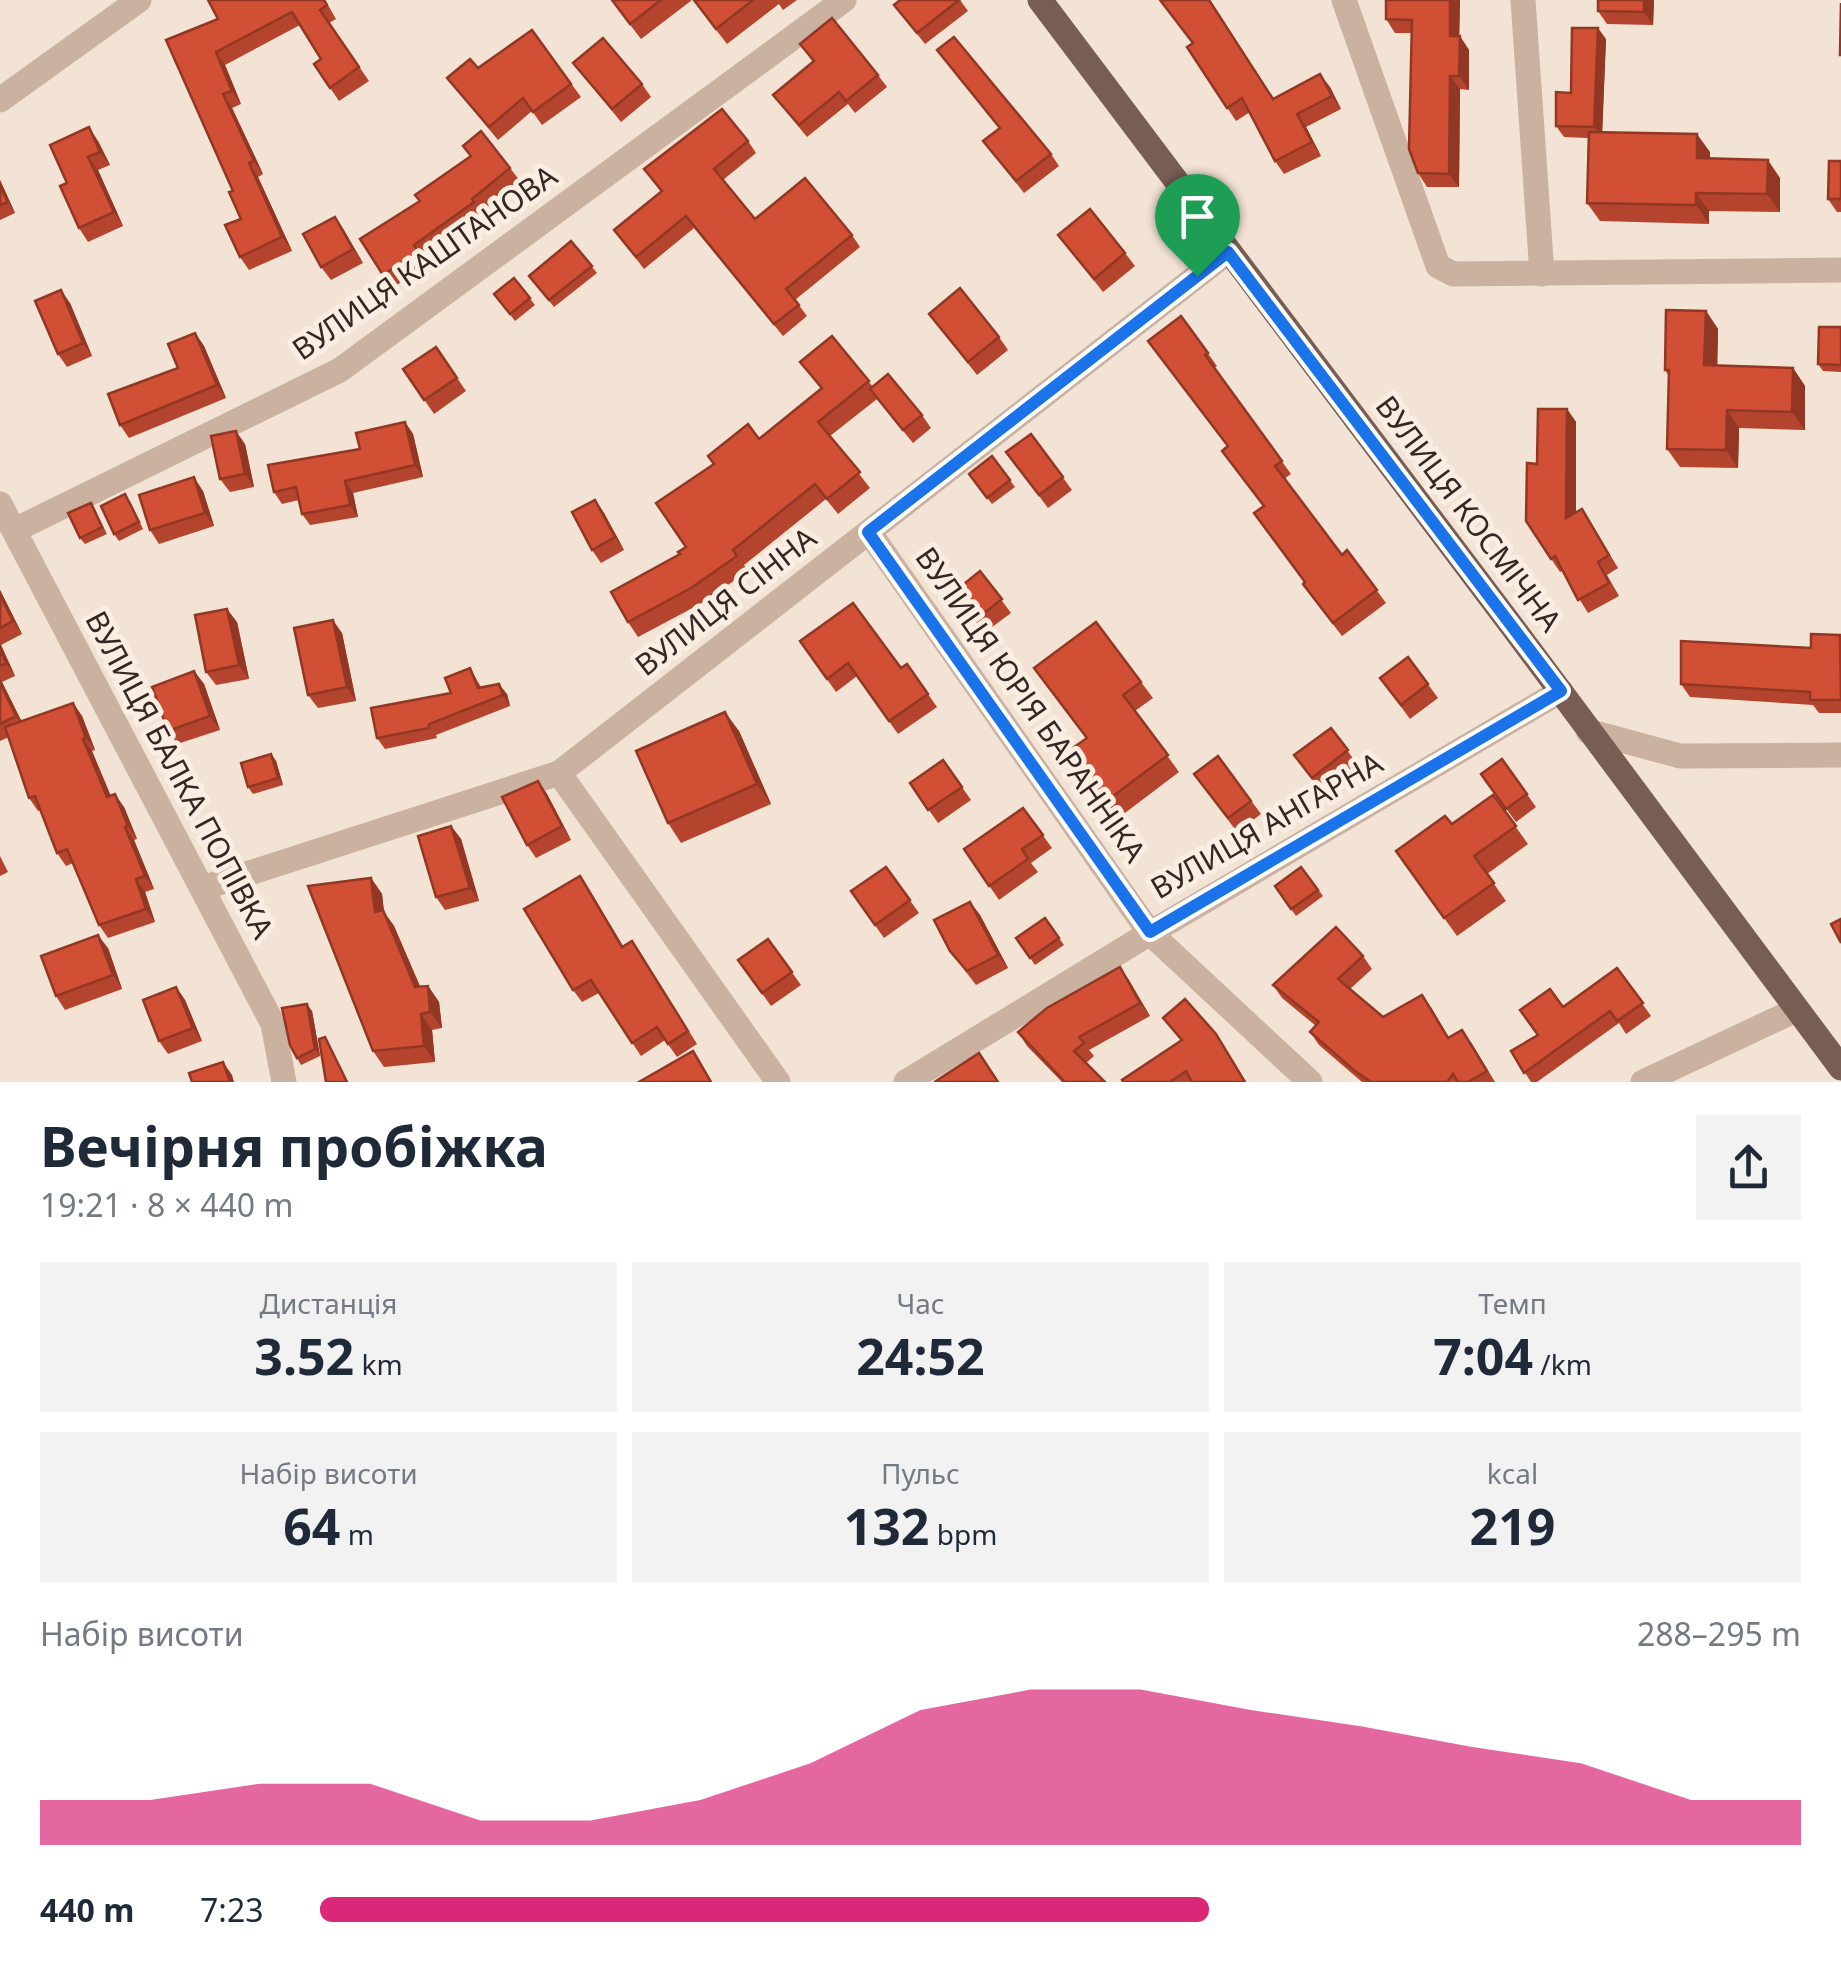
<!DOCTYPE html>
<html lang="uk">
<head>
<meta charset="utf-8">
<style>
	body { margin:0; font-family:"Noto Sans",sans-serif; background:#f2f2f3; color:#1f2937; height:100vh; display:flex; flex-direction:column; font-size:38px; white-space:nowrap }
	* { box-sizing:border-box; margin:0 }
	p { font-size:32px; color:#747a83 }
	.icon { flex:none; width:55px; height:55px; fill:none; stroke:currentColor; stroke-width:2; stroke-linecap:round; stroke-linejoin:round }
	.map { position:relative; height:1082px; overflow:hidden }
	.sheet { display:flex; flex-direction:column; background:#fff; flex:1 }
	.sheet>* { flex:none }
	.pin { position:absolute; display:grid; place-items:center; width:85px; height:85px; color:#fff; margin:-102px -42px; border-radius:50% 50% 50% 0; rotate:-45deg; box-shadow:0 0 10px #0007 }
	.pin .icon { rotate:45deg }
	.round { display:grid; place-items:center; flex:none; width:105px; height:105px; border-radius:0px; background:#f2f2f3 }
	.head { display:flex; align-items:center; justify-content:space-between; height:170px; padding:0 40px }
	h1 { font-size:55px; font-weight:700; line-height:75px }
	.metrics { display:grid; grid-template-columns:repeat(3,1fr); gap:15px; height:170px; padding:10px 40px }
	.metrics div { display:grid; align-content:center; border-radius:0px; background:#f2f2f3; text-align:center }
	.metrics b { font-size:50px; font-weight:700 }
	.metrics small { font-size:28px; font-weight:400 }
	.metrics p { font-size:28px }
	.chart { height:280px; padding:20px 40px }
	.chart p { display:flex; justify-content:space-between }
	.chart svg { width:100%; height:180px; margin-top:10px; fill:#db2777; opacity:.7 }
	ul { padding:0 40px; list-style:none; font-size:32px }
	li { display:grid; grid-template-columns:160px 120px 1fr; align-items:center; height:75px }
	li i { height:25px; border-radius:12px; background:#db2777 }
	.map>svg:first-child { display:block }
</style>
</head>
<body>
<div class="map">
<svg width="1841" height="1082" viewBox="0 0 1841 1082">
	<rect width="100%" height="100%" fill="#f3e3d5"/>
	<g fill="none" stroke-linecap="round" stroke-linejoin="round">
		<g stroke="#cbb1a0" stroke-width="25">
			<polyline points="1344,0 1438,266 1453,274 1841,270"/>
			<polyline points="1523,0 1542,274"/>
			<polyline points="0,100 139,0"/>
			<polyline points="0,504 273,1024 284,1082"/>
			<polyline points="15,530 340,370 844,0"/>
			<polyline points="869,532 1150,933 1310,1082"/>
			<polyline points="1588,731 1680,756 1841,755"/>
			<polyline points="559,773 778,1082"/>
			<polyline points="203,888 559,773 1228,252"/>
			<polyline points="906,1082 1150,933 1561,691"/>
			<polyline points="1643,1082 1796,1010"/>
		</g>
		<polyline stroke="#785d53" stroke-width="25" points="1040,0 1514,629 1841,1068"/>
	</g>
	<g fill="#b4442d">
		<polygon points="208,0 325,0 336,19 329,23 369,81 339,101 314,64 321,59 300,25 225,65 241,104 232,108 263,174 258,177 292,251 249,270 240,257 241,219 233,191 166,40 218,19"/>
		<polygon points="611,0 692,0 641,39"/>
		<polygon points="693,0 797,0 783,10 779,4 727,44"/>
		<polygon points="960,0 968,11 925,44 894,5"/>
		<polygon points="1386,0 1460,0 1459,36 1469,50 1469,90 1460,89 1459,187 1427,187 1418,173 1411,33 1395,33 1386,19"/>
		<polygon points="1654,0 1653,25 1607,24 1598,11"/>
		<polygon points="532,30 581,97 542,125 532,111 498,140 447,78 478,68"/>
		<polygon points="1606,39 1602,132 1710,152 1710,158 1780,178 1780,212 1709,211 1709,224 1600,221 1587,203 1588,138 1564,137 1556,126 1571,93"/>
		<polygon points="800,44 878,75 887,87 855,113 848,104 807,137 773,95 813,62"/>
		<polygon points="1187,47 1274,98 1330,87 1341,109 1306,127 1321,156 1284,174 1275,161 1250,112 1236,121"/>
		<polygon points="937,50 1051,154 1059,166 1024,193 983,141 999,128"/>
		<polygon points="573,63 642,84 651,97 621,122"/>
		<polygon points="98,141 110,165 98,170 123,226 88,242 79,228 67,183"/>
		<polygon points="748,141 756,153 723,180 755,219 852,235 860,247 795,300 807,316 783,336 694,228 644,269 614,230 661,192 644,169"/>
		<polygon points="463,146 510,168 520,181 481,212 484,215 423,259 427,266 392,288 360,239 420,201 470,156"/>
		<polygon points="1841,161 1841,212 1837,212 1828,199"/>
		<polygon points="0,180 15,213 0,220"/>
		<polygon points="335,217 363,263 331,280 321,267"/>
		<polygon points="1058,235 1125,253 1135,266 1103,292"/>
		<polygon points="571,241 597,273 554,307 534,282"/>
		<polygon points="514,278 535,305 515,321 494,294"/>
		<polygon points="70,303 92,356 67,367 58,354"/>
		<polygon points="1706,311 1718,329 1717,365 1793,368 1805,386 1805,430 1739,428 1738,468 1680,467 1667,449 1669,376 1665,370"/>
		<polygon points="929,314 999,337 1008,350 977,375"/>
		<polygon points="1181,316 1217,366 1214,368 1291,474 1284,479 1342,555 1347,550 1386,603 1342,636 1312,597 1263,506"/>
		<polygon points="1841,327 1841,372 1823,371 1818,364"/>
		<polygon points="195,333 204,346 226,398 129,438 120,425 178,368"/>
		<polygon points="832,336 873,387 922,415 931,428 913,443 877,399 830,436 870,488 838,514 826,499 744,565 748,571 702,603 638,637 628,622 686,547 713,464 759,439 821,389 800,362"/>
		<polygon points="436,347 466,391 434,414 403,369"/>
		<polygon points="1567,409 1576,422 1576,513 1591,523 1618,568 1607,575 1619,596 1588,613 1562,571 1560,572 1526,521 1537,464"/>
		<polygon points="405,422 413,434 423,477 353,493 358,517 310,525 302,514 299,500 282,504 274,492 360,449"/>
		<polygon points="1031,434 1072,490 1048,508 1016,465"/>
		<polygon points="245,444 254,487 230,492 220,479"/>
		<polygon points="992,456 1015,487 992,504 969,474"/>
		<polygon points="203,491 214,526 159,544 150,530"/>
		<polygon points="595,500 604,513 624,550 601,563 592,550"/>
		<polygon points="130,501 143,529 119,541 114,534"/>
		<polygon points="95,510 107,534 85,544 80,538"/>
		<polygon points="980,571 1011,613 984,633 954,592"/>
		<polygon points="0,590 22,634 1,645 15,676 2,682 22,722 73,703 82,716 95,750 92,751 111,796 124,807 137,839 134,840 154,889 145,892 155,922 108,938 99,925 73,863 66,866 57,853 40,810 38,811 29,798 9,737 0,741"/>
		<polygon points="237,622 249,679 216,685 206,672"/>
		<polygon points="342,633 356,701 318,708 308,695"/>
		<polygon points="1841,636 1841,713 1819,713 1813,705 1690,697 1681,684 1811,648"/>
		<polygon points="800,641 901,668 907,664 937,707 898,734 857,676 836,692"/>
		<polygon points="1408,657 1438,698 1410,719 1380,678"/>
		<polygon points="470,668 481,687 507,694 510,706 436,735 437,738 385,749 377,738 451,693"/>
		<polygon points="1034,668 1141,682 1153,698 1135,711 1179,772 1117,819 1067,752 1086,738"/>
		<polygon points="194,671 204,684 220,730 177,744 168,731"/>
		<polygon points="1331,728 1357,764 1321,791 1294,755"/>
		<polygon points="739,731 771,804 681,843 668,823"/>
		<polygon points="271,754 276,761 283,785 253,794 248,787"/>
		<polygon points="1218,756 1261,814 1237,832 1194,774"/>
		<polygon points="1502,759 1536,807 1516,822 1481,774"/>
		<polygon points="943,760 971,800 938,823 910,783"/>
		<polygon points="538,781 547,794 571,840 536,858 527,845"/>
		<polygon points="1493,795 1528,844 1487,874 1506,901 1457,936 1396,851 1452,824"/>
		<polygon points="1023,808 1052,848 1031,863 1038,872 999,900 964,849"/>
		<polygon points="451,826 461,839 479,901 445,910 436,897"/>
		<polygon points="0,856 8,872 0,876"/>
		<polygon points="886,867 919,913 884,938 851,891"/>
		<polygon points="1301,867 1323,896 1296,916 1275,886"/>
		<polygon points="371,878 382,894 384,912 394,926 420,986 428,986 439,1002 442,1028 432,1030 435,1062 384,1067 373,1051"/>
		<polygon points="589,889 623,946 632,941 641,954 697,1044 677,1057 665,1040 641,1056 599,993 582,1002 573,990"/>
		<polygon points="970,902 980,915 1008,968 976,985 950,951"/>
		<polygon points="1045,918 1064,945 1035,965 1016,938"/>
		<polygon points="768,939 801,985 771,1006 738,960"/>
		<polygon points="108,948 122,989 65,1010 56,996"/>
		<polygon points="1363,956 1372,969 1350,989 1383,1017 1431,1007 1449,1038 1471,1042 1495,1082 1362,1082 1319,1045 1310,1032 1316,1026 1282,998 1273,985"/>
		<polygon points="1120,967 1150,1016 1089,1050 1094,1056 1086,1063 1105,1082 1062,1082 1027,1046 1018,1032"/>
		<polygon points="1617,968 1651,1016 1626,1034 1619,1023 1537,1082 1531,1082 1511,1051 1538,1035 1563,1007"/>
		<polygon points="176,987 185,1000 202,1041 168,1054 159,1041"/>
		<polygon points="312,1011 320,1056 301,1065 297,1058"/>
		<polygon points="1163,1018 1216,1034 1246,1082 1123,1082 1181,1041"/>
	</g>
	<g fill="#923724">
		<polygon points="1450,0 1460,0 1459,50 1450,36"/>
		<polygon points="1644,0 1654,0 1653,25 1644,12"/>
		<polygon points="1598,28 1606,39 1602,138 1594,127"/>
		<polygon points="1460,36 1469,50 1469,90 1459,76"/>
		<polygon points="216,52 225,65 241,104 232,91"/>
		<polygon points="1320,74 1330,87 1341,109 1332,96"/>
		<polygon points="1450,76 1460,89 1459,187 1449,174"/>
		<polygon points="223,94 232,108 263,174 254,161"/>
		<polygon points="1297,114 1306,127 1321,156 1312,142"/>
		<polygon points="89,127 98,141 110,165 100,152"/>
		<polygon points="1697,134 1710,152 1710,176 1697,158"/>
		<polygon points="88,157 98,170 123,226 114,212"/>
		<polygon points="1768,160 1780,178 1780,212 1767,194"/>
		<polygon points="249,163 258,177 292,251 282,237"/>
		<polygon points="0,180 15,213 8,202 0,186"/>
		<polygon points="1696,193 1709,211 1709,224 1696,205"/>
		<polygon points="335,217 344,230 363,263 353,249"/>
		<polygon points="61,290 70,303 92,356 83,343"/>
		<polygon points="1706,311 1718,329 1717,383 1704,365"/>
		<polygon points="195,333 204,346 226,398 217,385"/>
		<polygon points="1793,368 1805,386 1805,430 1792,412"/>
		<polygon points="1567,409 1576,422 1576,532 1566,518"/>
		<polygon points="1727,410 1739,428 1738,468 1726,450"/>
		<polygon points="405,422 413,434 423,477 415,465"/>
		<polygon points="236,431 245,444 254,487 245,474"/>
		<polygon points="194,477 203,491 214,526 205,513"/>
		<polygon points="345,481 353,493 358,517 350,505"/>
		<polygon points="595,500 604,513 624,550 615,537"/>
		<polygon points="0,590 22,634 13,621 0,595"/>
		<polygon points="227,609 237,622 249,679 239,665"/>
		<polygon points="333,620 342,633 356,701 347,687"/>
		<polygon points="0,643 15,676 6,663 0,649"/>
		<polygon points="194,671 204,684 220,730 210,716"/>
		<polygon points="0,679 2,682 25,729 16,716 0,683"/>
		<polygon points="499,684 507,694 510,706 503,695"/>
		<polygon points="73,703 82,716 95,750 86,738"/>
		<polygon points="725,712 739,731 771,804 757,784"/>
		<polygon points="83,739 92,751 116,810 107,797"/>
		<polygon points="271,754 276,761 283,785 278,778"/>
		<polygon points="538,781 547,794 571,840 562,826"/>
		<polygon points="115,794 124,807 137,839 128,826"/>
		<polygon points="451,826 461,839 479,901 470,888"/>
		<polygon points="125,827 134,840 154,889 145,876"/>
		<polygon points="371,878 382,894 384,912 394,926 427,1003 415,987 375,912"/>
		<polygon points="136,879 145,892 155,922 146,909"/>
		<polygon points="970,902 980,915 1008,968 998,955"/>
		<polygon points="98,935 108,948 122,989 113,975"/>
		<polygon points="1120,967 1129,980 1150,1016 1140,1003"/>
		<polygon points="428,986 439,1002 442,1028 430,1012"/>
		<polygon points="176,987 185,1000 202,1041 193,1028"/>
		<polygon points="307,1004 312,1011 320,1056 315,1049"/>
		<polygon points="421,1014 432,1030 435,1062 424,1046"/>
		<polygon points="223,1062 232,1075 234,1082 230,1082"/>
	</g>
	<g fill="#d14f34" stroke="#923724" stroke-width="2.5">
		<polygon points="208,0 324,0 327,5 320,10 359,67 330,88 314,64 321,59 292,12 216,52 232,91 223,94 254,161 249,163 282,237 240,257 225,225 241,219 229,192 233,191 166,40 218,19"/>
		<polygon points="612,0 661,0 630,24"/>
		<polygon points="694,0 753,0 716,29"/>
		<polygon points="900,0 959,0 917,33 894,5"/>
		<polygon points="1160,0 1209,0 1273,99 1320,74 1332,96 1297,114 1312,142 1275,161 1242,98 1227,108 1187,47 1193,43"/>
		<polygon points="1386,0 1450,0 1450,36 1460,36 1459,76 1450,76 1449,174 1418,173 1409,149 1412,20 1386,19"/>
		<polygon points="1598,0 1644,0 1644,12 1598,11"/>
		<polygon points="1841,3 1841,55 1840,55"/>
		<polygon points="832,18 878,75 846,101 839,92 799,125 773,95 814,61 800,44"/>
		<polygon points="1572,28 1598,28 1594,127 1556,126 1556,92 1571,93"/>
		<polygon points="532,30 571,84 533,112 523,98 489,127 447,78 470,59 478,68"/>
		<polygon points="954,37 1051,154 1016,181 983,141 1000,128 937,50"/>
		<polygon points="603,38 642,84 612,109 573,63"/>
		<polygon points="722,109 748,141 714,169 755,219 805,178 852,235 786,289 799,305 774,324 686,216 636,257 614,230 662,191 644,169"/>
		<polygon points="89,127 100,152 88,157 114,212 79,228 60,186 67,183 50,145"/>
		<polygon points="481,131 510,168 472,199 474,202 414,245 418,252 383,275 360,239 420,201 415,195 471,156 463,146"/>
		<polygon points="1589,132 1697,134 1697,158 1768,160 1767,194 1696,193 1696,205 1587,203"/>
		<polygon points="1829,161 1841,161 1841,199 1828,199"/>
		<polygon points="0,186 8,202 0,205"/>
		<polygon points="1090,209 1125,253 1094,279 1058,235"/>
		<polygon points="335,217 353,249 321,267 303,234"/>
		<polygon points="571,241 592,266 549,300 529,276"/>
		<polygon points="514,278 530,298 510,314 494,294"/>
		<polygon points="960,288 999,337 968,362 929,314"/>
		<polygon points="61,290 83,343 58,354 35,301"/>
		<polygon points="1666,310 1706,311 1704,365 1793,368 1792,412 1727,410 1726,450 1667,449 1669,370 1665,370"/>
		<polygon points="1181,316 1208,353 1205,355 1282,461 1275,466 1342,555 1347,550 1377,590 1333,623 1303,584 1305,582 1254,513 1264,506 1222,451 1228,446 1148,341"/>
		<polygon points="1819,327 1841,327 1841,365 1818,364"/>
		<polygon points="195,333 217,385 120,425 108,394 178,368 168,344"/>
		<polygon points="832,336 869,381 818,422 860,472 827,499 815,484 733,550 737,556 691,588 628,622 611,592 680,554 678,552 686,547 656,503 714,464 708,456 748,424 759,439 822,388 800,362"/>
		<polygon points="436,347 457,378 424,400 403,369"/>
		<polygon points="888,374 922,415 903,430 870,389"/>
		<polygon points="1538,409 1567,409 1566,518 1582,509 1609,555 1598,562 1609,583 1578,600 1555,556 1551,559 1526,521 1527,463 1537,464"/>
		<polygon points="405,422 415,465 345,481 350,505 302,514 296,487 274,492 268,465 360,449 356,433"/>
		<polygon points="236,431 245,474 220,479 211,436"/>
		<polygon points="1031,434 1063,477 1039,495 1006,452"/>
		<polygon points="992,456 1010,480 987,498 969,474"/>
		<polygon points="194,477 205,513 150,530 139,495"/>
		<polygon points="125,494 139,522 114,534 101,506"/>
		<polygon points="595,500 615,537 592,550 572,512"/>
		<polygon points="91,503 102,527 80,538 68,513"/>
		<polygon points="980,571 1002,599 975,620 954,592"/>
		<polygon points="0,595 13,621 0,628"/>
		<polygon points="853,603 901,668 907,664 928,694 889,721 848,663 827,679 800,641"/>
		<polygon points="227,609 239,665 206,672 195,615"/>
		<polygon points="333,620 347,687 308,695 294,628"/>
		<polygon points="1096,622 1141,682 1123,695 1168,755 1105,802 1067,752 1087,738 1034,668"/>
		<polygon points="1811,634 1840,635 1841,700 1810,700 1810,692 1681,684 1681,641 1811,648"/>
		<polygon points="0,649 6,663 0,666"/>
		<polygon points="1408,657 1428,684 1401,705 1380,678"/>
		<polygon points="470,668 478,688 499,684 503,695 429,724 429,728 377,738 371,708 451,693 445,678"/>
		<polygon points="194,671 210,716 168,731 152,687"/>
		<polygon points="0,683 16,716 0,724"/>
		<polygon points="73,703 86,738 83,739 107,797 115,794 128,826 125,827 145,876 136,879 146,909 99,925 67,849 57,853 35,796 29,798 5,727"/>
		<polygon points="725,712 757,784 668,823 636,751"/>
		<polygon points="1331,728 1348,750 1312,778 1294,755"/>
		<polygon points="271,754 278,778 248,787 241,763"/>
		<polygon points="1218,756 1251,801 1228,818 1194,774"/>
		<polygon points="1502,759 1527,794 1506,809 1481,774"/>
		<polygon points="943,760 962,787 928,810 910,783"/>
		<polygon points="538,781 562,826 527,845 502,797"/>
		<polygon points="1493,795 1516,826 1474,856 1494,883 1444,918 1396,851 1445,816 1452,824"/>
		<polygon points="1023,808 1043,835 1022,849 1028,859 989,886 964,849"/>
		<polygon points="451,826 470,888 436,897 418,836"/>
		<polygon points="886,867 910,900 875,925 851,891"/>
		<polygon points="1301,867 1318,890 1291,909 1275,886"/>
		<polygon points="580,876 622,947 632,941 688,1031 668,1044 657,1027 632,1043 591,980 573,990 524,909"/>
		<polygon points="371,878 375,912 383,910 415,987 428,986 430,1012 421,1014 424,1046 373,1051 308,886"/>
		<polygon points="970,902 998,955 967,971 950,951 934,920"/>
		<polygon points="1045,918 1059,938 1030,958 1016,938"/>
		<polygon points="1841,919 1841,943 1831,924"/>
		<polygon points="1336,927 1363,956 1338,979 1383,1017 1422,995 1448,1038 1462,1030 1487,1071 1468,1082 1458,1082 1453,1074 1447,1082 1371,1082 1355,1071 1310,1032 1319,1022 1273,985"/>
		<polygon points="98,935 113,975 56,996 41,956"/>
		<polygon points="768,939 792,972 762,993 738,960"/>
		<polygon points="1120,967 1140,1003 1079,1037 1084,1043 1074,1051 1105,1082 1065,1082 1018,1032 1047,1008"/>
		<polygon points="1617,968 1643,1003 1617,1021 1610,1011 1524,1073 1511,1051 1538,1035 1520,1010 1550,989 1563,1007"/>
		<polygon points="176,987 193,1028 159,1041 143,1000"/>
		<polygon points="1185,999 1216,1034 1245,1082 1192,1082 1186,1071 1170,1082 1123,1082 1122,1080 1182,1040 1163,1018"/>
		<polygon points="307,1004 315,1049 297,1058 290,1045 282,1008"/>
		<polygon points="325,1037 347,1082 326,1082 319,1039"/>
		<polygon points="693,1051 711,1082 639,1082"/>
		<polygon points="979,1053 998,1082 935,1082 936,1081"/>
		<polygon points="223,1062 230,1082 192,1082 189,1073"/>
	</g>
	<g fill="none" stroke-linecap="round" stroke-linejoin="round">
		<g stroke="#fff" stroke-width="20">
			<polygon id="route" points="1228,252 1561,691 1150,932 868,532"/>
		</g>
		<use href="#route" stroke="#1a73e8" stroke-width="12"/>
	</g>
	<g text-anchor="middle" stroke-width="10" stroke-linejoin="round" paint-order="stroke">
		<g font-size="30" fill="#352824" stroke="#faede1">
			<text transform="translate(425 263) rotate(-35)" y="10">ВУЛИЦЯ КАШТАНОВА</text>
			<text transform="translate(1468 514) rotate(53)" y="10">ВУЛИЦЯ КОСМІЧНА</text>
			<text transform="translate(726 602) rotate(-38)" y="10">ВУЛИЦЯ СІННА</text>
			<text transform="translate(1030 705) rotate(55)" y="10">ВУЛИЦЯ ЮРІЯ БАРАННІКА</text>
			<text transform="translate(179 775) rotate(62)" y="10">ВУЛИЦЯ БАЛКА ПОПІВКА</text>
			<text transform="translate(1267 826) rotate(-30)" y="10">ВУЛИЦЯ АНГАРНА</text>
		</g>
	</g>
</svg>
<div class="pin" style="left:1197px;top:276px;background:#1e9e55"><svg class="icon" aria-label="arrive" viewBox="0 0 24 24"><path d="M6 21V4h12l-3 4 3 4H6"/></svg></div>
</div>
<section class="sheet">
<div class="head"><div><h1>Вечірня пробіжка</h1><p>19:21 · 8 × 440 m</p></div><a class="round"><svg class="icon" aria-label="share" viewBox="0 0 24 24"><path d="M12 15V3M7 8l5-5 5 5M5 13v7h14v-7"/></svg></a></div>
<div class="metrics">
<div><p>Дистанція</p><b>3.52<small> km</small></b></div>
<div><p>Час</p><b>24:52</b></div>
<div><p>Темп</p><b>7:04<small> /km</small></b></div>
</div>
<div class="metrics">
<div><p>Набір висоти</p><b>64<small> m</small></b></div>
<div><p>Пульс</p><b>132<small> bpm</small></b></div>
<div><p>kcal</p><b>219</b></div>
</div>
<div class="chart"><p><span>Набір висоти</span>288–295 m</p>
<svg viewBox="0 0 160 44" preserveAspectRatio="none"><path d="M0 44V33L10 33L20 29L30 29L40 38L50 38L60 33L70 24L80 11L90 6L100 6L110 11L120 15L130 20L140 24L150 33L160 33V44z"/></svg>
</div>
<ul>
<li><b>440 m</b>7:23<i style="width:60%"></i></li>
</ul>
</section>
</body>
</html>
